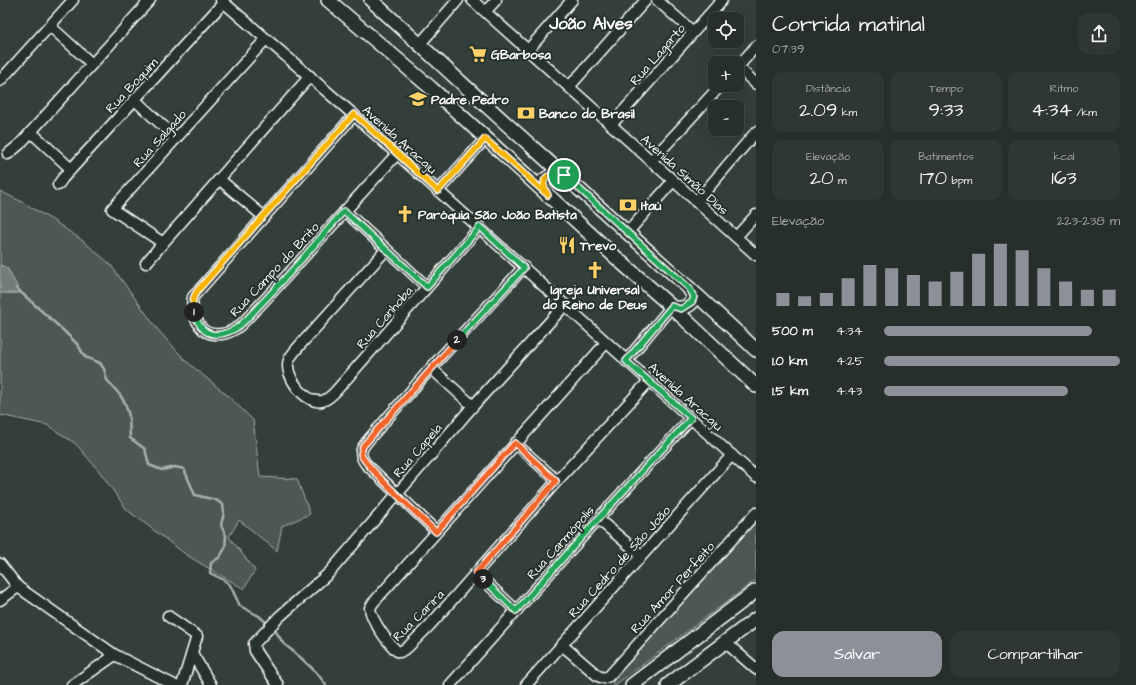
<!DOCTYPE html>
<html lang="pt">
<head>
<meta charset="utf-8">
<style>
	body { margin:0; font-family:"Architects Daughter",sans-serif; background:#2e3734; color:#f1f3f6; height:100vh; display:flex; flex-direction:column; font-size:15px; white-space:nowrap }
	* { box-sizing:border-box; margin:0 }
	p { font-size:13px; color:#a4a9a9 }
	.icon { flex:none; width:22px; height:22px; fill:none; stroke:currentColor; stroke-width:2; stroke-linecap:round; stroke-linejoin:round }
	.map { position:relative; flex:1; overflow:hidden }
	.panel { display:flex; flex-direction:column; background:#262f2c; width:380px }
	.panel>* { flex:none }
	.tools { position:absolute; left:708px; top:12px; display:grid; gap:8px }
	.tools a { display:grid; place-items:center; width:36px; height:36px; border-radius:8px; background:#262f2c; box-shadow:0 4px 16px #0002,0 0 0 1px #424a48; font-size:20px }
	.pin { position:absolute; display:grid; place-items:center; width:34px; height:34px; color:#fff; margin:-17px; border:2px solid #fff; border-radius:50%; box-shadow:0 1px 4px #0007 }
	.km { position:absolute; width:20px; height:20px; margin:-10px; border-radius:50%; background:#222; color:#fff; font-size:11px; line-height:20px; text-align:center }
	.round { display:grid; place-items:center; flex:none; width:42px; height:42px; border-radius:12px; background:#2e3734 }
	.head { display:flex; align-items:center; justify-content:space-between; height:68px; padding:0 16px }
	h1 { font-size:22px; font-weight:600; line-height:30px }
	.figures { display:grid; grid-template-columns:repeat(3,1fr); gap:6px; height:68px; padding:4px 16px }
	.figures div { display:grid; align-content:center; border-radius:10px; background:#2e3734; text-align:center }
	.figures b { font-size:20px; font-weight:600 }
	.figures small { font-size:11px; font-weight:400 }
	.figures p { font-size:11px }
	.chart { height:112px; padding:8px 16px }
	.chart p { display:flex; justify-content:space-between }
	.chart svg { width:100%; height:72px; margin-top:4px; stroke:#8c9099; stroke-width:6 }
	.primary-button { display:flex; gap:8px; margin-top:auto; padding:8px 16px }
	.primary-button a { flex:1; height:46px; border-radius:12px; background:#8c9099; color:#fff; font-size:16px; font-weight:600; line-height:46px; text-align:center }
	.primary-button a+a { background:#2e3734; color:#f1f3f6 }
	ul { padding:0 16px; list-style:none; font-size:13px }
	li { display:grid; grid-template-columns:64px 48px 1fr; align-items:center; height:30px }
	li i { height:10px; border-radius:5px; background:#8c9099 }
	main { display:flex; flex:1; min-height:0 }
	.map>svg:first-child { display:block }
</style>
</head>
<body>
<main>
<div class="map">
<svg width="756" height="685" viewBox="0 0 756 685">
	<rect width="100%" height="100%" fill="#333f3a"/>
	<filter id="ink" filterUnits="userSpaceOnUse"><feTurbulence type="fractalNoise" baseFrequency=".025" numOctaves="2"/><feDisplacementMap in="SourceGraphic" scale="8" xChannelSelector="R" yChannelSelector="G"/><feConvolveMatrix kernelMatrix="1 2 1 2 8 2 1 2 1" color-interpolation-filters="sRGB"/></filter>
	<g filter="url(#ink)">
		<g fill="#4d5853" stroke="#a6aca9">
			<polygon points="0,191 24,203 54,221 83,241 110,264 158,330 186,361 227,395 253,420 260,477 297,479 310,514 282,526 277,551 239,520 229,537 255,570 244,589 188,556 127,510 99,471 76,444 47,425 0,415 0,293 20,293 7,268 0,265"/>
			<polygon points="756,518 756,580 615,685 612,685 615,677"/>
		</g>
		<polygon fill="#737b78" stroke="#abb0ae" points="0,265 7,268 21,293 0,293"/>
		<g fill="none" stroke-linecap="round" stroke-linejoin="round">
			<g stroke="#abb0ae" stroke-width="2.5">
				<polyline points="16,288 64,331 78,345 85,357 100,363 104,369 107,380 120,395 125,403 129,416 130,438 145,449 149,465 162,470 175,467 184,469 195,495 216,500 223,505 224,513 221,525 226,536 225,548 220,557 211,563 210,573 224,580 230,585 240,606 259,616 267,623"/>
				<polyline points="275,630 283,643 300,657 317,673 326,685"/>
			</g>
			<g stroke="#fff" stroke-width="13">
				<g id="minor">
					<polyline points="221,0 354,115 756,477"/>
					<polyline points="472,0 756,255"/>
					<polyline points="657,0 693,32"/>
					<polyline points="486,11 496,0"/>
					<polyline points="50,26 92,64"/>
					<polyline points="266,39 112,209 163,243 310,76"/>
					<polyline points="420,44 458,0"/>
					<polyline points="528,50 572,0"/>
					<polyline points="738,67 756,84"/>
					<polyline points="737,68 756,46"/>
					<polyline points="0,81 73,0"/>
					<polyline points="569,87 646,0"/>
					<polyline points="135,100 176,138"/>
					<path d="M 354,115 L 193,297 C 191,307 194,317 200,326 C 207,337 224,336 235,329 C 243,324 249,316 255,310 C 268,297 280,283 292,270 C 327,231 362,192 397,154"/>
					<polyline points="611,125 722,0"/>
					<polyline points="31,132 71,169"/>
					<polyline points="8,154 20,144 150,0"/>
					<polyline points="651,161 721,85"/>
					<polyline points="219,179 263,216"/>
					<polyline points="58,185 63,178 224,2"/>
					<polyline points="438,191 485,139"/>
					<polyline points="696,202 756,132"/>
					<polyline points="345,211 427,287"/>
					<polyline points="628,232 673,181"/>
					<polyline points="736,237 756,215"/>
					<path d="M 386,250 L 300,345 C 296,350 291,355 289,360 C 283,375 306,405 322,401 C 327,400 331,396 335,392 L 480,227"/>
					<polyline points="146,263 163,243"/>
					<path d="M 606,343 L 373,603 L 370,608 C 371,620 388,643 397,651 L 400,652 L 408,647 L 430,625 L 557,481 L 649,381"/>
					<polyline points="626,361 672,306"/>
					<polyline points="431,368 473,406"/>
					<polyline points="515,443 557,481"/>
					<polyline points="598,519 641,555"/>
					<path d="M 436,531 L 366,464 C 357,452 362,448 370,438 L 431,368 L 524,267"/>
					<polyline points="0,564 18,587 115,655 174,685"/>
					<polyline points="476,573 517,611"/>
					<polyline points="0,600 18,587"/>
					<polyline points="168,616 197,636 182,685"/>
					<polyline points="725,642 756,669"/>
					<polyline points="562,645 598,676 604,678 609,676 756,513"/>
					<polyline points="192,653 211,685"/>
					<polyline points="72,685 115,655"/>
					<polyline points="278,685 255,651 254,644 279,617 329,573 473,406 565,305"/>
					<polyline points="450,685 598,519 691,418"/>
					<polyline points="526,685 732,455"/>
				</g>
			</g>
			<g stroke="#fff" stroke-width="16">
				<g id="major">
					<polyline points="328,0 431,88 622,263 673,308 756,386"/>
					<path d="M 371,0 C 424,48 476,97 530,145 C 605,213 682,280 756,350"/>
					<polyline points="547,195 543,185 544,180 552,175 564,175"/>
					<path d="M 673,308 C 682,309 692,307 694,297 L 689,288"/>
					<polyline points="632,685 756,591"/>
					<polyline points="668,685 756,619"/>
				</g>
			</g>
			<use href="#minor" stroke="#26332d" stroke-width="10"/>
			<use href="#major" stroke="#26332d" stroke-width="13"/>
		</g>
	</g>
	<g fill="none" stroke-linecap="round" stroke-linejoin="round" filter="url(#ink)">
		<g stroke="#fff" stroke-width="8">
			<path id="split-1" d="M 194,312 C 192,302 192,298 198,290 L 354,114 L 438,191 L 485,139 L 548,195 C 539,178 546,173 564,175"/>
		</g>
		<g stroke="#fff" stroke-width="8">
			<path id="split-2" d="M 194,312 C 200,333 212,340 233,330 C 243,325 252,313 260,305 C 289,275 316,243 344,211 L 427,287 L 480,227 L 524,268 L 457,340"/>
		</g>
		<g stroke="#fff" stroke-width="8">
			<path id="split-3" d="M 457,340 L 370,438 L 363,446 L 361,454 C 364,466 423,519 436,532 L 515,443 L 556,481 L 476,573 L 483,579"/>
		</g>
		<g stroke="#fff" stroke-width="8">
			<polyline id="split-4" points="483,579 516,611 598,519 691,418 626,361 672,306 681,309 692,302 694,297 689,288 564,175"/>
		</g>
		<use href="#split-1" stroke="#f5b400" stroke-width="5"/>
		<use href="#split-2" stroke="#22a559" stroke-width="5"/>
		<use href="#split-3" stroke="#f0652b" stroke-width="5"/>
		<use href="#split-4" stroke="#22a559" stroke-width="5"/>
	</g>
	<defs>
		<g id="supermarket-bare" transform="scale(1.38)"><path d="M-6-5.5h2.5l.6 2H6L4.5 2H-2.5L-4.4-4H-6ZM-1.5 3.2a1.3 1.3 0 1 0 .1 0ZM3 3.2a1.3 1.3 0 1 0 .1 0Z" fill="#ffd166" stroke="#26332d" stroke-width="2.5" paint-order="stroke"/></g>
		<g id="school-bare" transform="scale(1.38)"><path d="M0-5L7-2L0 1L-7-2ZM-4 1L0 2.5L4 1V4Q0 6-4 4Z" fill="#ffd166" stroke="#26332d" stroke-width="2.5" paint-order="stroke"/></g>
		<g id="bank-bare" transform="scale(1.38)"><path d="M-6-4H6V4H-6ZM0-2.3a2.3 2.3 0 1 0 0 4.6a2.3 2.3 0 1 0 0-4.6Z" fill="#ffd166" stroke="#26332d" stroke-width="2.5" paint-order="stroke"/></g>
		<g id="church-bare" transform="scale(1.38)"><path d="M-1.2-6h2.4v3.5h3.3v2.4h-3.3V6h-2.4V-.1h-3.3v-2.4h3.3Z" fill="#ffd166" stroke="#26332d" stroke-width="2.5" paint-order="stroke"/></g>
		<g id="restaurant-bare" transform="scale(1.38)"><path d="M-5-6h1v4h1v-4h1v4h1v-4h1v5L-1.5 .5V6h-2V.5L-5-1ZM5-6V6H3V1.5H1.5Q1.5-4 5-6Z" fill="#ffd166" stroke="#26332d" stroke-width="2.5" paint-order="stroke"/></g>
	</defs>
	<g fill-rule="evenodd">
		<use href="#supermarket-bare" x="478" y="54"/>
		<use href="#school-bare" x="418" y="99"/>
		<use href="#bank-bare" x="526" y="113"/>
		<use href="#bank-bare" x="628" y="205"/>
		<use href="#church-bare" x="405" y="214"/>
		<use href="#restaurant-bare" x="567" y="245"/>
		<use href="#church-bare" x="595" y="270"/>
	</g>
	<g text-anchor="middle" stroke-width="4" stroke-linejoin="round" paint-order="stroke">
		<g font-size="13" font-weight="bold" fill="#fff" stroke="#26332d" text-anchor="start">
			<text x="491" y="59">GBarbosa</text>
			<text x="431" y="104">Padre Pedro</text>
			<text x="539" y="118">Banco do Brasil</text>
			<text x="641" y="210">Itaú</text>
			<text x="418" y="219">Paróquia São João Batista</text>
			<text x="580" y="250">Trevo</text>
			<text x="595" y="294" text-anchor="middle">Igreja Universal<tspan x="595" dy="15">do Reino de Deus</tspan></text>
		</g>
		<g font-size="13" fill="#fff" stroke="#26332d">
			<text transform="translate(657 54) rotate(-49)" y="5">Rua Lagarto</text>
			<text transform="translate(131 85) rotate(-47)" y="5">Rua Boquim</text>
			<text transform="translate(159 138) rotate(-48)" y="5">Rua Salgado</text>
			<text transform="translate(400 139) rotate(42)" y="5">Avenida Aracaju</text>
			<text transform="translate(685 174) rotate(42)" y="5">Avenida Simão Dias</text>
			<text transform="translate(274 269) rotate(-47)" y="5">Rua Campo do Brito</text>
			<text transform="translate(384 317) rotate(-49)" y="5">Rua Canhoba</text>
			<text transform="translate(686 396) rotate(42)" y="5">Avenida Aracaju</text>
			<text transform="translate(417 450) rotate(-49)" y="5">Rua Capela</text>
			<text transform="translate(560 542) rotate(-48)" y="5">Rua Carmópolis</text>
			<text transform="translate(619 561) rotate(-48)" y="5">Rua Cedro de São João</text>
			<text transform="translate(672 587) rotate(-48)" y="5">Rua Amor Perfeito</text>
			<text transform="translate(418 615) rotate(-45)" y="5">Rua Carira</text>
		</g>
		<g font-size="17" font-weight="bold" fill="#fff" stroke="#26332d">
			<text x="591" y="29">João Alves</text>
		</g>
	</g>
</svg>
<div class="tools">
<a><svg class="icon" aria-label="locate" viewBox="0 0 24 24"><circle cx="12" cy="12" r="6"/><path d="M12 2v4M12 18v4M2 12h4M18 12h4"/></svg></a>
<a>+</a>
<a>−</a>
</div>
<div class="pin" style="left:564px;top:175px;background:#1e9e55"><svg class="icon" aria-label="arrive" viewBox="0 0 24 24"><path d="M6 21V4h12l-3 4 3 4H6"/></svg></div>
<b class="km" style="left:194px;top:312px">1</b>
<b class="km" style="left:457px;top:340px">2</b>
<b class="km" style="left:483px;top:579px">3</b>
</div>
<section class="panel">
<div class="head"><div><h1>Corrida matinal</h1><p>07:39</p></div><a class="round"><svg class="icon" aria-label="share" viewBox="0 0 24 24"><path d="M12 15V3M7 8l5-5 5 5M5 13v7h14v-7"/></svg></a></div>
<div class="figures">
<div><p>Distância</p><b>2.09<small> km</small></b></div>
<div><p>Tempo</p><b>9:33</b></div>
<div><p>Ritmo</p><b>4:34<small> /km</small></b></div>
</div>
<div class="figures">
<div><p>Elevação</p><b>20<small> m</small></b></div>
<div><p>Batimentos</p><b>170<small> bpm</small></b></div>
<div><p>kcal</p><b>163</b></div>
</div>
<div class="chart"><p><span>Elevação</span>223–238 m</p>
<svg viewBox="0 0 160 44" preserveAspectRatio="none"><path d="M5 44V36M15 44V38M25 44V36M35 44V27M45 44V19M55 44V21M65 44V25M75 44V29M85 44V23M95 44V12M105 44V6M115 44V10M125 44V21M135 44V29M145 44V34M155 44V34"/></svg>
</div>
<ul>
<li><b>500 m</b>4:34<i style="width:88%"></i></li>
<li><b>1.0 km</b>4:25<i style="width:100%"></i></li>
<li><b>1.5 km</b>4:43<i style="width:78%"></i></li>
</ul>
<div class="primary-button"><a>Salvar</a><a>Compartilhar</a></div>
</section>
</main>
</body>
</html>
